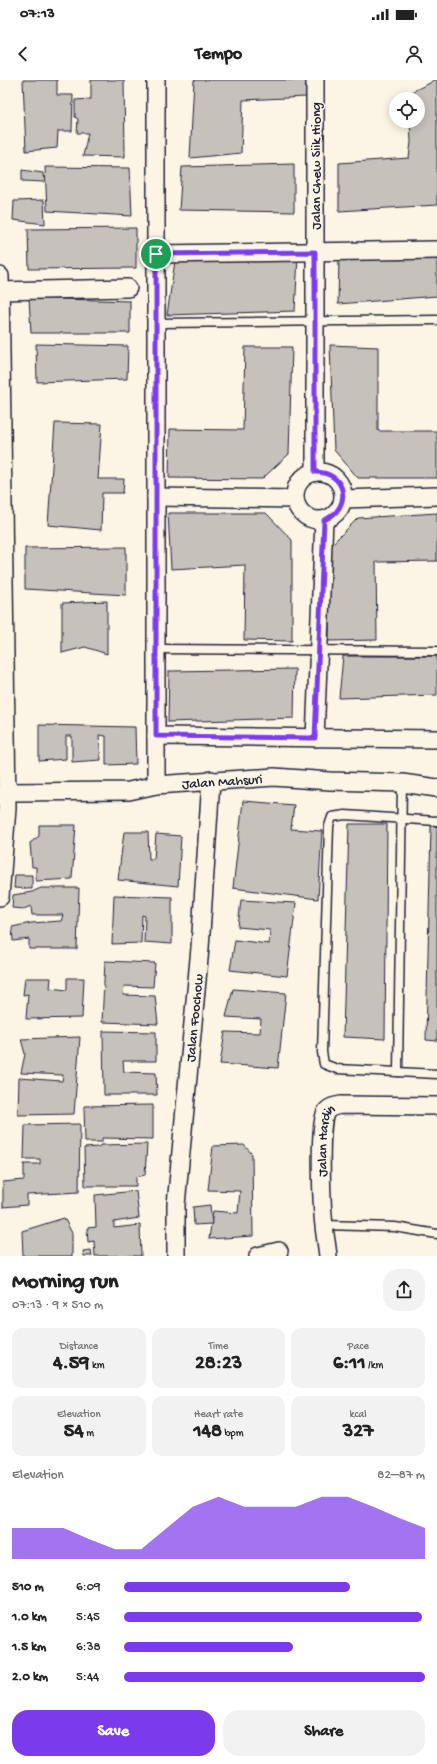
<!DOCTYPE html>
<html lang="en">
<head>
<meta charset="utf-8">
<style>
	body { margin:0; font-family:"Gochi Hand",sans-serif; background:#f2f2f2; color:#222; height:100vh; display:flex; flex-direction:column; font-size:15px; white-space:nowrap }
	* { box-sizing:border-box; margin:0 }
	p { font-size:13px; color:#767676 }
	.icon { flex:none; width:22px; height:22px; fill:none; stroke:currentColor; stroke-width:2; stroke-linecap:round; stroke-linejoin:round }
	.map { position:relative; height:1176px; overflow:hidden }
	.drawer { display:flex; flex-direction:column; background:#fff; flex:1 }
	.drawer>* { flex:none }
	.buttons { position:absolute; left:389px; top:12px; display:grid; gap:8px }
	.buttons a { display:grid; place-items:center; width:36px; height:36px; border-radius:50%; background:#fff; box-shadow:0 2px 10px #0003; font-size:20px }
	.pin { position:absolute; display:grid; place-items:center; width:34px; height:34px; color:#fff; margin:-17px; border:2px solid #fff; border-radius:50%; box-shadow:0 1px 4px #0007 }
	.round { display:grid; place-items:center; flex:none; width:42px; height:42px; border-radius:16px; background:#f2f2f2 }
	.head { display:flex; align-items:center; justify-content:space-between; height:68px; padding:0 12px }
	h1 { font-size:22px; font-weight:700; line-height:30px }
	.figures { display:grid; grid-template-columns:repeat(3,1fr); gap:6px; height:68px; padding:4px 12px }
	.figures div { display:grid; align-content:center; border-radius:10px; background:#f2f2f2; text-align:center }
	.figures b { font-size:20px; font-weight:700 }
	.figures small { font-size:11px; font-weight:400 }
	.figures p { font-size:11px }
	.chart { height:112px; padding:8px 12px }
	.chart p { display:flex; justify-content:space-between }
	.chart svg { width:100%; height:72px; margin-top:4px; fill:#7c3aed; opacity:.7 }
	.action { display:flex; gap:8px; margin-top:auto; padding:8px 12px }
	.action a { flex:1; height:46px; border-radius:16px; background:#7c3aed; color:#fff; font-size:16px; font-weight:700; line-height:46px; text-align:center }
	.action a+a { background:#f2f2f2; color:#222 }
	ul { padding:0 12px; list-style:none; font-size:13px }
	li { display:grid; grid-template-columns:64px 48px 1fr; align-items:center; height:30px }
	li i { height:10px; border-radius:5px; background:#7c3aed }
	.status { display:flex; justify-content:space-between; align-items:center; height:28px; padding:0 20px; background:#fff; direction:ltr }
	.status svg { height:11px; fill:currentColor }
	header { display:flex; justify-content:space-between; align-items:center; height:52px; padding:0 12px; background:#fff; font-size:18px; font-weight:700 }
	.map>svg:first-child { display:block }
</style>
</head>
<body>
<div class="status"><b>07:13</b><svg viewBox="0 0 49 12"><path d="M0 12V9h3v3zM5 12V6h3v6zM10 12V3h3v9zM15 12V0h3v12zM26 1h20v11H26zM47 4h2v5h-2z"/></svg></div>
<header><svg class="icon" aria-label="back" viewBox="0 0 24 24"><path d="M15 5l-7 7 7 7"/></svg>Tempo<svg class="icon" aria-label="person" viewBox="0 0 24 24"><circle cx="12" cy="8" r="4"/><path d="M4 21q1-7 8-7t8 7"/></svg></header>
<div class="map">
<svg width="437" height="1176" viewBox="0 0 437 1176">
	<rect width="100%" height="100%" fill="#fcf5e5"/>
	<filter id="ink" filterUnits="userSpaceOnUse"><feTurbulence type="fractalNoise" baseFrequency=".025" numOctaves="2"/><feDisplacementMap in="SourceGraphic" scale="8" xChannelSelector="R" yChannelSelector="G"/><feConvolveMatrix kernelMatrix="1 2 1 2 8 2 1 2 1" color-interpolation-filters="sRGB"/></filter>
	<g filter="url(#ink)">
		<g fill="#c6c1bb" stroke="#22223b">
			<polygon points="23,0 57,0 57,15 73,15 72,51 58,51 57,68 26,71"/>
			<polygon points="91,0 124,0 125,77 83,76 88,53 77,53 78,39 75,37 75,20 91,19"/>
			<polygon points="194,0 307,0 307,17 243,20 241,73 190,78"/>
			<polygon points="433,0 437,0 437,125 339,131 339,83 409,78 411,62 410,41 418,41 418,19 409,19 409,13 430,3"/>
			<polygon points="294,84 294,132 179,130 182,87"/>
			<polygon points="45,87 130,88 132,136 47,131"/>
			<polygon points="22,90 43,93 44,102 22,101"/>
			<polygon points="44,120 45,144 13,140 14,121"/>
			<polygon points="136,148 136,188 29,189 28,149"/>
			<polygon points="176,174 298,177 295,231 167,235"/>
			<polygon points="437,174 437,216 338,224 339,177"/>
			<polygon points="29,218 130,221 130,253 31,253"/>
			<polygon points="36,264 128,266 127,299 37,302"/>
			<polygon points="330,265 378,267 378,351 437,351 437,398 358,398 334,370"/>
			<polygon points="245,267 292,267 289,374 262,399 169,398 170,349 243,350"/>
			<polygon points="55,343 102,344 98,399 124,399 123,413 102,413 101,450 48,445"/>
			<polygon points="168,433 266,433 292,460 292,561 244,560 245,485 171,489"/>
			<polygon points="437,433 437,481 376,482 377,560 329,561 329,467 358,438"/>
			<polygon points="126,467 126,515 25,509 25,468"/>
			<polygon points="107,521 107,574 85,567 62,573 62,523"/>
			<polygon points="343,576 437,576 437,615 339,618"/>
			<polygon points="295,589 294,638 168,642 169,591"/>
			<polygon points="39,645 135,647 136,684 106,685 106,656 99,655 101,680 72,682 72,656 66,656 66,679 39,681"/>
			<polygon points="243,721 294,725 291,749 322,751 318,819 233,808"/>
			<polygon points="349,744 387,744 385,959 343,957"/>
			<polygon points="39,745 76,745 72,799 36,801 36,787 32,787 30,763 39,756"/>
			<polygon points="431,746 437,746 437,961 426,960"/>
			<polygon points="124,752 148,752 149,779 154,779 156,754 181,756 178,806 118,800"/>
			<polygon points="15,795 32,795 32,809 14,808"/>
			<polygon points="41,808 79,808 77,869 29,869 29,859 13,861 12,847 31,843 61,841 63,835 32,835 31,826 24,829 12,828 13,815 32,812"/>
			<polygon points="114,815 172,817 172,864 144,862 145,836 142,835 141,863 112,864"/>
			<polygon points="241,820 296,823 287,896 230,890 235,860 269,864 270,850 238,847"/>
			<polygon points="105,881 155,883 153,907 124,906 123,915 155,916 158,944 102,942"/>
			<polygon points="25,898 51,898 50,908 67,910 67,898 84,898 82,938 26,939 28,914 23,915"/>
			<polygon points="233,909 286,913 278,988 220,984 225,952 260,953 261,939 226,937"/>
			<polygon points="103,951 156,952 156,981 123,981 124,992 156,993 157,1015 104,1015"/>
			<polygon points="80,957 74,1034 18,1035 19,998 62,1001 63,995 21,993 25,974 21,959"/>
			<polygon points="153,1025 153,1059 102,1058 102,1062 85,1062 84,1026"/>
			<polygon points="80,1044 79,1112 27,1115 27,1125 3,1127 3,1102 24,1100 24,1084 40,1084 40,1079 24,1079 25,1045"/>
			<polygon points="147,1064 145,1095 136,1097 136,1106 85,1106 84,1068 98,1067 101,1065"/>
			<polygon points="244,1065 252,1074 253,1156 209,1159 213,1131 238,1133 240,1111 208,1110 213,1066"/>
			<polygon points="136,1111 139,1138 114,1142 114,1148 140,1145 141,1176 95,1176 94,1161 88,1162 87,1148 96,1147 95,1115"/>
			<polygon points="210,1125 212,1144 194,1145 193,1127"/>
			<polygon points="64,1138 72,1153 72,1176 23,1176 22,1151"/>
			<polygon points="91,1170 92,1176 84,1176 83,1171"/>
		</g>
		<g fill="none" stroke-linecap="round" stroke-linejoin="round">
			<g stroke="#22223b" stroke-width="11">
				<g id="service">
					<polyline points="156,243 437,240"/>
					<polyline points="156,569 437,571"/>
					<polyline points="437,741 345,735 332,737 329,746 322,972 324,984 337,989 437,994"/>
					<polyline points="398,992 402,703"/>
					<polyline points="324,1145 395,1147 437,1154"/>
				</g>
			</g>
			<g stroke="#22223b" stroke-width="20">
				<g id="minor">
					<polyline points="156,0 156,705"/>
					<polyline points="315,0 315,392"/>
					<polyline points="156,174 437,170"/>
					<polyline points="0,196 7,728 0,817"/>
					<polyline points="0,211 128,208"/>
					<circle cx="319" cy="416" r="24"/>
					<polyline points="156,417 295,419"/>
					<polyline points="343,419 437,416"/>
					<polyline points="156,656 437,659"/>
					<polyline points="315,658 324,440"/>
					<path id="s1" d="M 7,712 L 129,711 L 156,705 L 274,697 L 330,701 L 402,703 L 437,708"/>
					<path id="s2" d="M 176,1176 L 176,1125 L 200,868 L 211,700"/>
					<polyline points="258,1176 279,1171"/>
					<path id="s3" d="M 328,1176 C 327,1166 325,1156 324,1146 C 322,1128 318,1044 326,1032 C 329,1027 335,1026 341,1025 L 437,1026"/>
				</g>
			</g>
			<use href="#service" stroke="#fcf5e5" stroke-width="8"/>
			<use href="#minor" stroke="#fcf5e5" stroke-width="17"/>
		</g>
	</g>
	<g fill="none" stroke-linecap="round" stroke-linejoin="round" filter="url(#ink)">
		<g stroke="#fff" stroke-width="8">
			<path id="route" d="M 315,172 L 315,392 C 347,392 353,428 324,440 L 315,658 L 156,656 L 156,174 Z"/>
		</g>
		<use href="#route" stroke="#7c3aed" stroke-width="5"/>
	</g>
	<g text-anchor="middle" stroke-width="3" stroke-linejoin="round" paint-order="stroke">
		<g font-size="14" fill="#22223b" stroke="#fcf5e5">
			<text transform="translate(315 86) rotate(-90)" y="5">Jalan Chew Siik Hiong</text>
			<text dy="5" stroke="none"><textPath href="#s1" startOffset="216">Jalan Mahsuri</textPath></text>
			<text dy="5" stroke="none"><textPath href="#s2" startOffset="239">Jalan Foochow</textPath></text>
			<text dy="5" stroke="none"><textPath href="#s3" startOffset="117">Jalan Hardin</textPath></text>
		</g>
	</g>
</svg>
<div class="buttons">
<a><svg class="icon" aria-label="locate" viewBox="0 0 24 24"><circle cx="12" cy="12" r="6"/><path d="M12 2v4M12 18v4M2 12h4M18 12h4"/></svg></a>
</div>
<div class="pin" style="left:156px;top:174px;background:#1e9e55"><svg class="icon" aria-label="arrive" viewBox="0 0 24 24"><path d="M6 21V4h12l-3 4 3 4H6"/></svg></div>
</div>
<section class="drawer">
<div class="head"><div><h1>Morning run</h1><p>07:13 · 9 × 510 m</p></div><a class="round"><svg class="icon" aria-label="share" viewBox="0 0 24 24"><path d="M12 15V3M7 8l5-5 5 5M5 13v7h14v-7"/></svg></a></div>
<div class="figures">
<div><p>Distance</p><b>4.59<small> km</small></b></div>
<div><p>Time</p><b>28:23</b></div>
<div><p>Pace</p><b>6:11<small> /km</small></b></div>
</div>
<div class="figures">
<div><p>Elevation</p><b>54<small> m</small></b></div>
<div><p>Heart rate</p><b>148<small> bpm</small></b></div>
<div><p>kcal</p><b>327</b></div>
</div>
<div class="chart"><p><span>Elevation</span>82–87 m</p>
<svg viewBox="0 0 160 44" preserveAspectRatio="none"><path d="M0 44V25L10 25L20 25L30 32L40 38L50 38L60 25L70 12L80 6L90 12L100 12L110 12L120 6L130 6L140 12L150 19L160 25V44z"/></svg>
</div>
<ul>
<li><b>510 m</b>6:09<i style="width:75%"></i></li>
<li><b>1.0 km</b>5:45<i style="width:99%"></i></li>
<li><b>1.5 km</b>6:38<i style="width:56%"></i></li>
<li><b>2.0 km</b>5:44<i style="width:100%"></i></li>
</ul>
<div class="action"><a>Save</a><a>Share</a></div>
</section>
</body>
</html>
